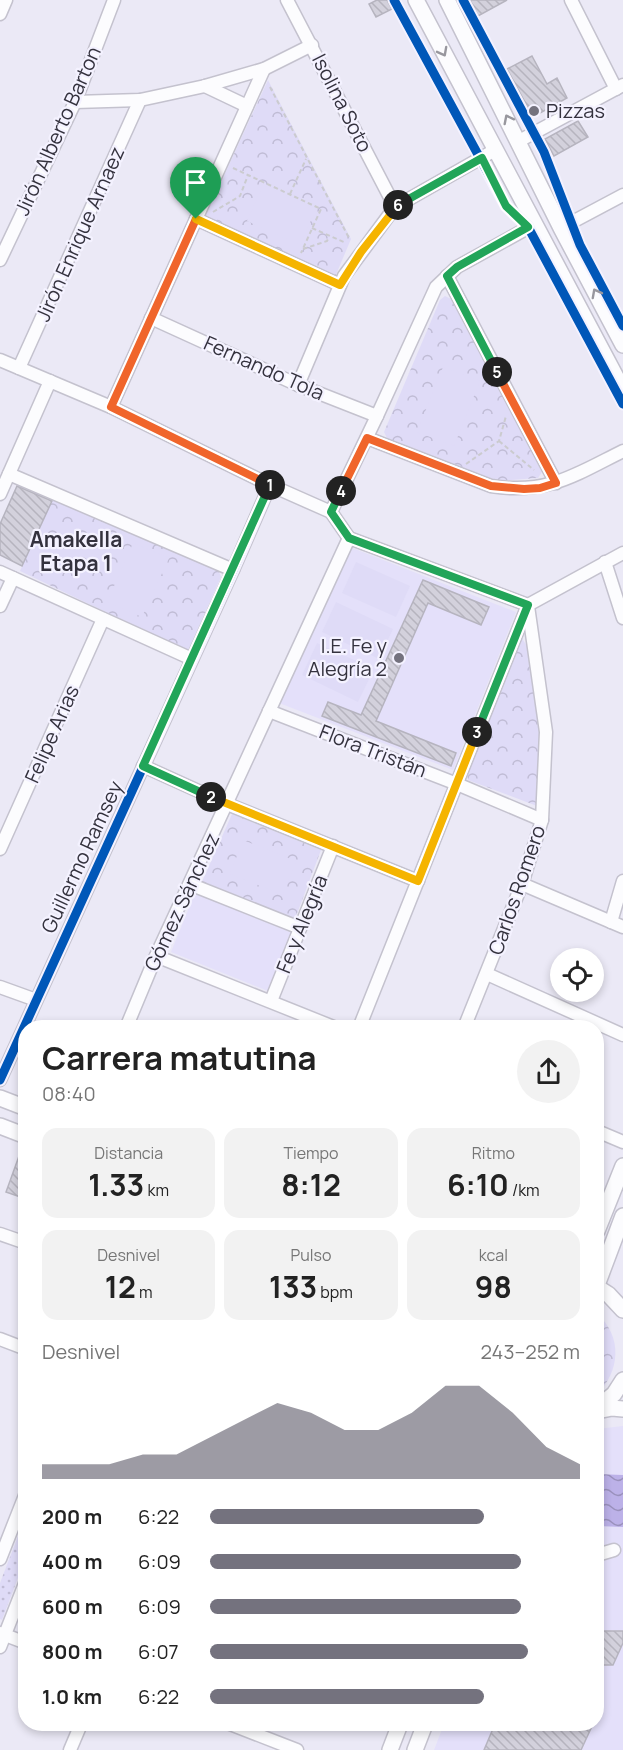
<!DOCTYPE html>
<html lang="es">
<head>
<meta charset="utf-8">
<style>
	body { margin:0; font-family:Manrope,sans-serif; background:#f2f2f2; color:#222; height:100vh; display:flex; flex-direction:column; font-size:22px; white-space:nowrap }
	* { box-sizing:border-box; margin:0 }
	p { font-size:20px; color:#767676 }
	.icon { flex:none; width:33px; height:33px; fill:none; stroke:currentColor; stroke-width:2; stroke-linecap:round; stroke-linejoin:round }
	.map { position:relative; flex:1; overflow:hidden }
	.sheet { position:absolute; left:18px; top:1020px; width:586px; height:711px; display:flex; flex-direction:column; background:#fff; border-radius:24px; box-shadow:0 3px 9px #0003 }
	.sheet>* { flex:none }
	.fabs { position:absolute; left:550px; top:948px; display:grid; gap:12px }
	.fabs a { display:grid; place-items:center; width:54px; height:54px; border-radius:50%; background:#fff; box-shadow:0 3px 9px #0003; font-size:30px }
	.pin { position:absolute; display:grid; place-items:center; width:51px; height:51px; color:#fff; margin:-62px -26px; border-radius:50% 50% 50% 0; rotate:-45deg; box-shadow:0 0 6px #0007 }
	.pin .icon { rotate:45deg }
	.km { position:absolute; width:30px; height:30px; margin:-15px; border-radius:50%; background:#222; color:#fff; font-size:16px; line-height:30px; text-align:center }
	.round { display:grid; place-items:center; flex:none; width:63px; height:63px; border-radius:32px; background:#f2f2f2 }
	.summary { display:flex; align-items:center; justify-content:space-between; height:102px; padding:0 24px }
	h1 { font-size:33px; font-weight:700; line-height:45px }
	.stats { display:grid; grid-template-columns:repeat(3,1fr); gap:9px; height:102px; padding:6px 24px }
	.stats div { display:grid; align-content:center; border-radius:15px; background:#f2f2f2; text-align:center }
	.stats b { font-size:30px; font-weight:700 }
	.stats small { font-size:16px; font-weight:400 }
	.stats p { font-size:16px }
	.chart { height:168px; padding:12px 24px }
	.chart p { display:flex; justify-content:space-between }
	.chart svg { width:100%; height:108px; margin-top:6px; fill:#74727e; opacity:.7 }
	ul { padding:0 24px; list-style:none; font-size:20px }
	li { display:grid; grid-template-columns:96px 72px 1fr; align-items:center; height:45px }
	li i { height:15px; border-radius:8px; background:#74727e }
	.map>svg:first-child { display:block }
</style>
</head>
<body>
<div class="map">
<svg width="623" height="1750" viewBox="0 0 623 1750">
	<defs>
		<pattern id="grass-dots" width="8" height="8" patternUnits="userSpaceOnUse" patternTransform="scale(1.5)"><rect width="8" height="8" fill="#dfdbf7"/><path d="M2 2h.1M6 6h.1" fill="none" stroke="#c0bcd5" stroke-width="1.8" stroke-linecap="round"/></pattern>
		<pattern id="park-crowns" width="20" height="18" patternUnits="userSpaceOnUse" patternTransform="scale(1.5)"><rect width="20" height="18" fill="#dfdbf7"/><path d="M2 6a3 3 0 1 1 6 0M12 15a3 3 0 1 1 6 0" fill="none" stroke="#c0bcd5"/></pattern>
		<pattern id="water-waves" width="16" height="10" patternUnits="userSpaceOnUse" patternTransform="scale(1.5)"><rect width="16" height="10" fill="#bcb1e8"/><path d="M0 5q4-4 8 0t8 0" fill="none" stroke="#9a91bd"/></pattern>
		<pattern id="building-back-hatch" width="6" height="6" patternUnits="userSpaceOnUse" patternTransform="scale(1.5)"><rect width="6" height="6" fill="#d3d1dc"/><path d="M-1 5l2 2M0 0l6 6M5-1l2 2" fill="none" stroke="#b6b4be"/></pattern>
	</defs>
	<rect width="100%" height="100%" fill="#ebe9f6"/>
	<g fill="#e4e0fa">
		<polygon points="350,547 516,612 453,770 279,703"/>
		<polygon points="195,893 292,933 268,991 171,952"/>
		<polygon points="623,1426 623,1750 434,1750 444,1724 597,1724 597,1429"/>
	</g>
	<polygon fill="url(#grass-dots)" points="25,1518 25,1559 2,1620 0,1619 0,1583"/>
	<g fill="url(#park-crowns)">
		<polygon points="268,80 351,239 335,277 205,217"/>
		<polygon points="445,296 451,299 542,472 538,478 498,481 387,438 384,432 440,300"/>
		<polygon points="52,500 218,569 221,577 189,649 183,649 20,571"/>
		<polygon points="521,637 529,649 541,717 537,806 468,780 467,775"/>
		<polygon points="232,814 321,850 295,919 201,884"/>
		<path d="M 597,1314 C 623,1336 620,1372 597,1394 Z"/>
	</g>
	<g fill="#dfdbf7">
		<polygon points="263,185 316,209 300,245 247,221"/>
		<polygon points="443,367 480,381 454,446 417,432"/>
		<polygon points="133,543 169,558 142,617 107,602"/>
		<polygon points="356,562 410,586 396,617 342,593"/>
		<polygon points="336,602 393,629 379,659 322,632"/>
		<polygon points="317,643 374,669 358,702 302,675"/>
		<polygon points="243,840 296,861 283,895 230,874"/>
	</g>
	<polygon fill="url(#water-waves)" points="597,1474 623,1475 623,1527 597,1526"/>
	<g fill="url(#building-back-hatch)" stroke="#b6b4bf" stroke-width="1.5">
		<polygon points="377,0 387,0 392,9 376,17 369,4"/>
		<polygon points="470,0 507,0 478,16"/>
		<polygon points="532,56 547,84 557,78 567,98 533,117 507,69"/>
		<polygon points="578,121 588,137 554,156 545,139"/>
		<polygon points="17,486 52,501 22,566 0,555 0,524"/>
		<polygon points="423,580 489,607 481,625 428,603 376,721 456,753 451,766 322,716 328,702 361,715"/>
		<polygon points="23,1145 26,1145 26,1199 6,1192"/>
		<polygon points="597,1631 623,1631 623,1643 613,1665 597,1665"/>
		<polygon points="495,1724 593,1724 581,1750 484,1750"/>
	</g>
	<g fill="none" stroke-linecap="round" stroke-linejoin="round">
		<g stroke="#c4c2ce" stroke-width="15">
			<g id="minor">
				<polyline points="287,0 395,207"/>
				<polyline points="571,0 616,89"/>
				<polyline points="0,14 6,0"/>
				<polyline points="205,86 247,106"/>
				<polyline points="75,102 140,100 205,86 264,69 312,45"/>
				<polyline points="519,141 623,85"/>
				<polyline points="196,219 340,285"/>
				<polyline points="561,228 623,195"/>
				<polyline points="0,260 75,102 114,0"/>
				<polyline points="447,276 556,483"/>
				<polyline points="151,318 298,385 377,416"/>
				<polyline points="0,360 111,407 270,485 331,512 349,538"/>
				<polyline points="19,368 140,100"/>
				<polyline points="298,385 344,276 395,207 495,150"/>
				<polyline points="111,407 264,69"/>
				<path d="M 367,438 L 491,486 C 547,495 575,475 623,451"/>
				<polyline points="9,474 233,570"/>
				<polyline points="0,494 50,381"/>
				<polyline points="331,512 377,416 436,287 457,267 535,224"/>
				<polyline points="349,538 528,605 623,553"/>
				<polyline points="605,562 623,618"/>
				<polyline points="0,572 192,659"/>
				<polyline points="0,606 13,578"/>
				<polyline points="269,711 457,784 542,820"/>
				<polyline points="143,766 227,804 418,881"/>
				<polyline points="0,849 103,619"/>
				<polyline points="522,884 623,927"/>
				<polyline points="197,887 300,928"/>
				<polyline points="611,922 623,881"/>
				<polyline points="156,956 336,1028"/>
				<polyline points="487,974 623,1035"/>
				<polyline points="0,987 36,1000"/>
				<polyline points="271,1001 333,846"/>
				<polyline points="126,1028 156,956 349,538"/>
				<polyline points="359,1028 528,605"/>
				<polyline points="464,1028 522,884 542,820 546,732 528,606"/>
				<polyline points="0,1080 233,570 270,485"/>
				<polyline points="597,1131 623,1142"/>
				<polyline points="0,1234 26,1243"/>
				<polyline points="0,1339 26,1349"/>
				<polyline points="597,1555 614,1550"/>
				<polyline points="0,1559 26,1493"/>
				<polyline points="0,1633 26,1643"/>
				<polyline points="0,1647 26,1581"/>
				<polyline points="230,1724 297,1750"/>
				<polyline points="70,1750 81,1724"/>
			</g>
		</g>
		<g stroke="#c4c2ce" stroke-width="18">
			<g id="major">
				<polyline points="416,0 623,390"/>
				<polyline points="447,0 561,228 623,345"/>
				<polyline points="0,1098 26,1108"/>
				<polyline points="0,1126 26,1136"/>
				<polyline points="597,1231 623,1166"/>
				<polyline points="597,1285 623,1216"/>
				<polyline points="597,1287 608,1294 623,1310"/>
				<polyline points="597,1408 614,1394 623,1380"/>
				<polyline points="597,1411 612,1408 623,1409"/>
				<polyline points="390,1750 400,1724"/>
				<polyline points="415,1750 425,1724"/>
			</g>
		</g>
		<g stroke="#cbcbcf" stroke-width="2" stroke-dasharray="4.5 3" stroke-linecap="butt">
			<polyline points="270,87 349,238"/>
			<polyline points="233,168 321,209 301,253"/>
			<polyline points="290,194 306,159"/>
			<polyline points="213,212 240,196 248,175"/>
			<polyline points="312,228 346,243"/>
			<polyline points="303,249 327,241 329,237"/>
			<polyline points="499,441 534,470"/>
			<polyline points="466,464 499,441 506,416"/>
		</g>
		<use href="#minor" stroke="#fcfcfe" stroke-width="12"/>
		<use href="#major" stroke="#fcfcfe" stroke-width="15"/>
		<g stroke="#f4f2ff" stroke-width="13">
			<g id="cycleway">
				<polyline points="394,0 506,206 528,227 623,404"/>
				<polyline points="463,0 544,152 580,245 623,326"/>
				<polyline points="0,1080 233,570 270,485"/>
			</g>
		</g>
		<use href="#cycleway" stroke="#0057b8" stroke-width="9"/>
	</g>
	<defs><path id="oneway-chevron" d="M-2-3.5L2.5 0L-2 3.5" fill="none" stroke-width="1.6" stroke-linecap="round" stroke-linejoin="round" transform="scale(1.5)"/></defs>
	<g stroke="#98979e">
		<use href="#oneway-chevron" transform="translate(443 52) rotate(62)"/>
		<use href="#oneway-chevron" transform="translate(508 119) rotate(-117)"/>
		<use href="#oneway-chevron" transform="translate(596 293) rotate(-118)"/>
	</g>
	<g fill="none" stroke-linecap="round" stroke-linejoin="round">
		<g stroke="#fff" stroke-width="12">
			<polyline id="split-1" points="196,219 111,407 270,485"/>
		</g>
		<g stroke="#fff" stroke-width="12">
			<polyline id="split-2" points="211,797 143,766 270,485"/>
		</g>
		<g stroke="#fff" stroke-width="12">
			<polyline id="split-3" points="211,797 418,881 477,732"/>
		</g>
		<g stroke="#fff" stroke-width="12">
			<polyline id="split-4" points="341,491 331,512 349,538 528,605 477,732"/>
		</g>
		<g stroke="#fff" stroke-width="12">
			<polyline id="split-5" points="341,491 367,438 491,486 524,489 540,488 556,483 497,372"/>
		</g>
		<g stroke="#fff" stroke-width="12">
			<polyline id="split-6" points="398,205 482,158 506,206 528,227 457,267 447,276 497,372"/>
		</g>
		<g stroke="#fff" stroke-width="12">
			<polyline id="split-7" points="196,219 340,285 361,252 398,205"/>
		</g>
		<use href="#split-1" stroke="#f0652b" stroke-width="8"/>
		<use href="#split-2" stroke="#22a559" stroke-width="8"/>
		<use href="#split-3" stroke="#f5b400" stroke-width="8"/>
		<use href="#split-4" stroke="#22a559" stroke-width="8"/>
		<use href="#split-5" stroke="#f0652b" stroke-width="8"/>
		<use href="#split-6" stroke="#22a559" stroke-width="8"/>
		<use href="#split-7" stroke="#f5b400" stroke-width="8"/>
	</g>
	<g fill="#74727e" stroke="#f4f2ff" stroke-width="2">
		<circle cx="534" cy="111" r="6"/>
		<circle cx="399" cy="658" r="6"/>
	</g>
	<g text-anchor="middle" stroke-width="4.5" stroke-linejoin="round" paint-order="stroke">
		<g font-size="20" fill="#34323e" stroke="#f4f2ff">
			<text transform="translate(342 103) rotate(63)" y="7">Isolina Soto</text>
			<text transform="translate(58 131) rotate(-66)" y="7">Jirón Alberto Barton</text>
			<text transform="translate(80 234) rotate(-66)" y="7">Jirón Enrique Arnaez</text>
			<text transform="translate(264 368) rotate(24)" y="7">Fernando Tola</text>
			<text transform="translate(52 734) rotate(-66)" y="7">Felipe Arias</text>
			<text transform="translate(373 751) rotate(21)" y="7">Flora Tristán</text>
			<text transform="translate(82 857) rotate(-65)" y="7">Guillermo Ramsey</text>
			<text transform="translate(517 890) rotate(-71)" y="7">Carlos Romero</text>
			<text transform="translate(182 902) rotate(-65)" y="7">Gómez Sánchez</text>
			<text transform="translate(302 924) rotate(-68)" y="7">Fe y Alegría</text>
		</g>
		<g font-size="20" fill="#34323e" stroke="#f4f2ff" text-anchor="start">
			<text x="546" y="118">Pizzas</text>
			<text x="387" y="653" text-anchor="end">I.E. Fe y<tspan x="387" dy="23">Alegría 2</tspan></text>
		</g>
		<g font-size="21" font-weight="bold" fill="#34323e" stroke="#f4f2ff">
			<text x="76" y="547">Amakella<tspan x="76" dy="24">Etapa 1</tspan></text>
		</g>
	</g>
</svg>
<div class="fabs">
<a><svg class="icon" aria-label="locate" viewBox="0 0 24 24"><circle cx="12" cy="12" r="6"/><path d="M12 2v4M12 18v4M2 12h4M18 12h4"/></svg></a>
</div>
<div class="pin" style="left:196px;top:219px;background:#1e9e55"><svg class="icon" aria-label="arrive" viewBox="0 0 24 24"><path d="M6 21V4h12l-3 4 3 4H6"/></svg></div>
<b class="km" style="left:270px;top:485px">1</b>
<b class="km" style="left:211px;top:797px">2</b>
<b class="km" style="left:477px;top:732px">3</b>
<b class="km" style="left:341px;top:491px">4</b>
<b class="km" style="left:497px;top:372px">5</b>
<b class="km" style="left:398px;top:205px">6</b>
<section class="sheet">
<div class="summary"><div><h1>Carrera matutina</h1><p>08:40</p></div><a class="round"><svg class="icon" aria-label="share" viewBox="0 0 24 24"><path d="M12 15V3M7 8l5-5 5 5M5 13v7h14v-7"/></svg></a></div>
<div class="stats">
<div><p>Distancia</p><b>1.33<small> km</small></b></div>
<div><p>Tiempo</p><b>8:12</b></div>
<div><p>Ritmo</p><b>6:10<small> /km</small></b></div>
</div>
<div class="stats">
<div><p>Desnivel</p><b>12<small> m</small></b></div>
<div><p>Pulso</p><b>133<small> bpm</small></b></div>
<div><p>kcal</p><b>98</b></div>
</div>
<div class="chart"><p><span>Desnivel</span>243–252 m</p>
<svg viewBox="0 0 160 44" preserveAspectRatio="none"><path d="M0 44V38L10 38L20 38L30 34L40 34L50 27L60 20L70 13L80 17L90 24L100 24L110 17L120 6L130 6L140 17L150 31L160 38V44z"/></svg>
</div>
<ul>
<li><b>200 m</b>6:22<i style="width:74%"></i></li>
<li><b>400 m</b>6:09<i style="width:84%"></i></li>
<li><b>600 m</b>6:09<i style="width:84%"></i></li>
<li><b>800 m</b>6:07<i style="width:86%"></i></li>
<li><b>1.0 km</b>6:22<i style="width:74%"></i></li>
</ul>
</section>
</div>
</body>
</html>
